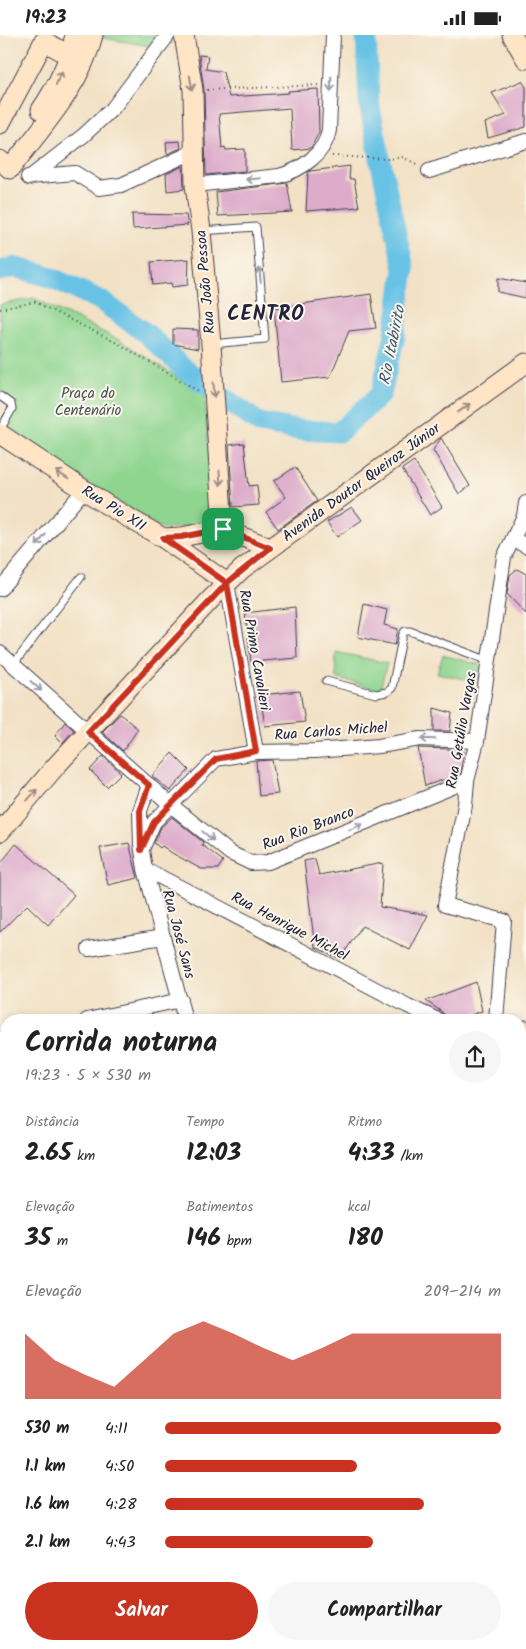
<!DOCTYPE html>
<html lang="pt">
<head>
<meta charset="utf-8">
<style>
	body { margin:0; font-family:Kalam,sans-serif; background:#f6f6f6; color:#222; height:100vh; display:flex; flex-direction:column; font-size:19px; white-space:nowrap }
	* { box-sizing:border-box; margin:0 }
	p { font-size:16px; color:#767676 }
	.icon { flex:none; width:28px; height:28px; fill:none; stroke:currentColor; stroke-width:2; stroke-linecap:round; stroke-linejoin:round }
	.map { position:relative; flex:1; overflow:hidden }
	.side { position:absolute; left:0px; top:979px; width:526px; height:636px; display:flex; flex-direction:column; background:#fff; border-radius:20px 20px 0 0; box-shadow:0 2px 8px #0003 }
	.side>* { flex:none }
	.pin { position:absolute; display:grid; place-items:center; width:42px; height:42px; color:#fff; margin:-21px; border-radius:10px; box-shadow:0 2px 8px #0006 }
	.round { display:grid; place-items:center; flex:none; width:52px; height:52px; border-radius:26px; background:#f6f6f6 }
	.overview { display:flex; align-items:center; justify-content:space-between; height:85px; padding:0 25px }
	h1 { font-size:28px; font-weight:700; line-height:38px }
	.metrics { display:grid; grid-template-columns:repeat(3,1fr); gap:8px; height:85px; padding:5px 25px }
	.metrics div { display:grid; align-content:center }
	.metrics b { font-size:25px; font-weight:700 }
	.metrics small { font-size:14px; font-weight:400 }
	.metrics p { font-size:14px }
	.chart { height:140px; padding:10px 25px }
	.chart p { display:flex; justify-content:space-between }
	.chart svg { width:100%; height:90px; margin-top:5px; fill:#c8321e; opacity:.7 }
	.action { display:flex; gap:10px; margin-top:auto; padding:10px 25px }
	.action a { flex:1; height:58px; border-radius:30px; background:#c8321e; color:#fff; font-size:20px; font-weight:700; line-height:58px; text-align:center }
	.action a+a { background:#f6f6f6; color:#222 }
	ul { padding:0 25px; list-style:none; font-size:16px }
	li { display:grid; grid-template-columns:80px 60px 1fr; align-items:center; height:38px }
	li i { height:12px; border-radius:6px; background:#c8321e }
	.status { display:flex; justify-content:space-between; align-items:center; height:35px; padding:0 25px; background:#fff; direction:ltr }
	.status svg { height:14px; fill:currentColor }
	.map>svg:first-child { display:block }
</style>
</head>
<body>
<div class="status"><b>19:23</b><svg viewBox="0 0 49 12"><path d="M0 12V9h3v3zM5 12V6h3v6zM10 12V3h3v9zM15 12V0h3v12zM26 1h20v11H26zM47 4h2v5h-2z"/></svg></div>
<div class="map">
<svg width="526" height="1614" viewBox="0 0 526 1614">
	<rect width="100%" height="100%" fill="#fbf7ec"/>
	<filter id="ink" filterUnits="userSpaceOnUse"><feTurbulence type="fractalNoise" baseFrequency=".02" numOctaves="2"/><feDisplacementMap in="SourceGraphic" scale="10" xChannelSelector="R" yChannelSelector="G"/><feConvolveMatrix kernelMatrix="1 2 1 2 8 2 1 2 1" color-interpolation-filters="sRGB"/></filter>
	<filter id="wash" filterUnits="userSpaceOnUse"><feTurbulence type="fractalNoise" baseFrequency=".0096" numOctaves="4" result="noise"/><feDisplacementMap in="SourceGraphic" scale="20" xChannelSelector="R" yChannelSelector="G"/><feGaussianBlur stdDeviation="1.12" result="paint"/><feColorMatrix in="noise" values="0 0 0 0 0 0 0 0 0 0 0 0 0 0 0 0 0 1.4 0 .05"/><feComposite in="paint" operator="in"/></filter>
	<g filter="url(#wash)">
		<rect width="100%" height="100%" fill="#f2e1c5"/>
		<g fill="#8fd590" stroke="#587c66">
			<polygon points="97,0 158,0 149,11 97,2"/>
			<polygon points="34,263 119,305 205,360 214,489 162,494 0,394 0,387 10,371 0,364 0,270"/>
			<polygon points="336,617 387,628 380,655 336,643"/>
			<polygon points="443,620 481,630 476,647 437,638"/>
		</g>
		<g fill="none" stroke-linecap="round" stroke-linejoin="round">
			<polyline stroke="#67c2e5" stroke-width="21" points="0,236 14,232 50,242 100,265 147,299 184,334 259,388 298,395 339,397 381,359 395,300 404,234 384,143 369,67 366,0"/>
		</g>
		<g id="blocks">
			<g fill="#ddaccb">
				<polygon points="199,20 208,21 206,34 223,37 229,62 289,58 288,56 318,54 319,97 311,113 292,115 290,73 219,79 222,113 225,112 226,115 245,114 245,136 206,140 204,55"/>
				<polygon points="522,46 526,52 526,92 488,103 485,88 506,80 492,58"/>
				<polygon points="180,106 181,113 167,119 166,107"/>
				<polygon points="183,131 184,154 167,156 166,139"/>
				<polygon points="350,131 349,144 354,144 359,172 306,176 308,138 310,136"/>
				<polygon points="287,148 292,177 218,181 216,157"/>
				<polygon points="132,179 186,180 188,190 133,194"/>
				<polygon points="189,224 188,250 172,252 171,248 153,250 151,227"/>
				<polygon points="498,243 526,248 526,263 498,257"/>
				<polygon points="371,259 376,293 349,296 330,342 281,347 274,273"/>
				<polygon points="173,294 198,295 198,314 173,309"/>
				<polygon points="441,403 470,451 459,459 433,415"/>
				<polygon points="244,408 249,451 257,450 259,470 233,472 229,410"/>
				<polygon points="414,426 442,472 430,480 402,434"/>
				<polygon points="295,432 317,466 278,494 266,477 286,462 274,446"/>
				<polygon points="352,472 362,485 337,502 327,487"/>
				<polygon points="517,534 526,539 526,579 507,559 510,540"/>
				<polygon points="364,569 387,575 384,590 398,594 395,610 358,602"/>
				<polygon points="295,572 297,623 251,627 245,578"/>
				<polygon points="300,656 305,687 265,691 260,660"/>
				<polygon points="434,673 452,678 450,696 434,696"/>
				<polygon points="120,679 138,694 123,716 102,697"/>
				<polygon points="65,687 74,695 62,708 55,701"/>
				<polygon points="418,713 448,714 464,716 460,739 425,751"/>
				<polygon points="172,718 189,735 170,756 152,741"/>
				<polygon points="103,721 121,738 107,752 90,735"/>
				<polygon points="272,725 278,759 259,761 256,726"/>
				<polygon points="172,782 203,807 202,810 223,826 218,834 201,834 172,818 162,811 160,813 154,808 161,792"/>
				<polygon points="129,808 138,843 108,850 100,813"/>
				<polygon points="16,809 74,860 48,890 27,870 0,897 0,829"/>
				<polygon points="315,824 319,840 383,828 380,872 428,880 410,915 362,891 340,924 315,912 304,826"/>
				<polygon points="476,947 482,976 457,985 449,985 442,977 426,966"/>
			</g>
		</g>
	</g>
	<g filter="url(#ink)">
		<use href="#blocks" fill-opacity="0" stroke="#413f50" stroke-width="1"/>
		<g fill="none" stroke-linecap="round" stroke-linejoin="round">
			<g stroke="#413f50" stroke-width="9">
				<g id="lane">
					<polyline points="201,196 256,192 265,304 212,309"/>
					<polyline points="0,361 11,369 12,374 0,395"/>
					<polyline points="13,630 81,542"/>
					<polyline points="326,646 376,659 387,657 392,653 403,599 405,596 410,596 489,626"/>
				</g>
			</g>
			<g stroke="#413f50" stroke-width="16">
				<g id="street">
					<polyline points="429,136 526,106"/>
					<polyline points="28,142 75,138 99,153 121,150 193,117"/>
					<polyline points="29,143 84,100 113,73 168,0"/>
					<path d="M 195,150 L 279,141 C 301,135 325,119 329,95 L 333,0"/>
					<polyline points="513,504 526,511"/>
					<polyline points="227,548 256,717"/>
					<polyline points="0,554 84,455"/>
					<polyline points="0,618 171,770 230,818 251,828 268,827 467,746"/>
					<polyline points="149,750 140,776 141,809 145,834 408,971 438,985"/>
					<polyline points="143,812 154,787 216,724 256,717 315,716 379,711 420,704 477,706"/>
					<polyline points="145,834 185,985"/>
					<polyline points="89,914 163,902"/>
					<polyline points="87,985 181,965"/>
					<polyline points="496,985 504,886 445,870 465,770 467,746 477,706 504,522 524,481 526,468"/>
					<polyline points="0,1004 6,1002"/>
					<polyline points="520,1175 526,1173"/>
					<polyline points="520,1378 526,1377"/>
					<polyline points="520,1505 525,1525 524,1536 520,1538"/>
					<polyline points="0,1575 6,1576"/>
					<polyline points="295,1609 309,1611 323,1609"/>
					<polyline points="489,1609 504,1614"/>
					<polyline points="62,1614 63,1609"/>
					<polyline points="176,1614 178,1609"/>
				</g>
			</g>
			<g stroke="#413f50" stroke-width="21">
				<g id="secondary">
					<polyline points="184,0 193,55 195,150 201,196 211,309 223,494"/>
					<polyline points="512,0 526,24"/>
					<path d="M 41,75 C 56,53 69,27 75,0"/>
					<polyline points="0,89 44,6 70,21"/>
					<path d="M 0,125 L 10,134 C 41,93 81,51 93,0"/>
					<polyline points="0,399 107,470 163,503 227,548"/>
					<polyline points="223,494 270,513"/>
					<polyline points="163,503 181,502 223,494"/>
					<polyline points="0,797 55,732 212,563 242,534 526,328"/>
					<polyline points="520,997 526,995"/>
					<polyline points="0,1505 6,1509"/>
				</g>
			</g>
			<g stroke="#413f50" stroke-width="2" stroke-dasharray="1 4" stroke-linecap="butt">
				<polyline points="207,55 318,50"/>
				<polyline points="332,121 389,124 403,122 418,130"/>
				<polyline points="0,274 35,267 121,310 200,357"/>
			</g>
			<use href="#lane" stroke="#fff" stroke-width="7"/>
			<use href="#street" stroke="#fff" stroke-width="14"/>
			<use href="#secondary" stroke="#ffe4c6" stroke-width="19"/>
		</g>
		<defs><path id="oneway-shaft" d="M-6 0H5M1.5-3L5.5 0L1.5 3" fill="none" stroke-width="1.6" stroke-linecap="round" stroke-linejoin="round" transform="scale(1.25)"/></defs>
		<g stroke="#9c8d87">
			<use href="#oneway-shaft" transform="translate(59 43) rotate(-66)"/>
			<use href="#oneway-shaft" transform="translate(191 48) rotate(81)"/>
			<use href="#oneway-shaft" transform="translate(214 355) rotate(86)"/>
			<use href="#oneway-shaft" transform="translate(464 373) rotate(-36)"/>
			<use href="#oneway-shaft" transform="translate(62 440) rotate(-147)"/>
			<use href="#oneway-shaft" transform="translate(220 443) rotate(86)"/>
			<use href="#oneway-shaft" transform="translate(32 760) rotate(-49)"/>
		</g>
		<g stroke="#9c9ca7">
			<use href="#oneway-shaft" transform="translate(331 49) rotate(92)"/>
			<use href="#oneway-shaft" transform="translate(253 144) rotate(175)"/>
			<use href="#oneway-shaft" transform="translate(260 240) rotate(-95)"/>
			<use href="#oneway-shaft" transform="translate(41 505) rotate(130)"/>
			<use href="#oneway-shaft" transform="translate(36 651) rotate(42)"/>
			<use href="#oneway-shaft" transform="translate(428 704) rotate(-178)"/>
			<use href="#oneway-shaft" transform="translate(356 792) rotate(-23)"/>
			<use href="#oneway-shaft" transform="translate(208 801) rotate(39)"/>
		</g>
	</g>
	<g fill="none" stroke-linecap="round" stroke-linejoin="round" filter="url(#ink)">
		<g stroke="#fff" stroke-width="10">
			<polyline id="route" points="223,494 181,502 163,503 227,548 256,716 216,724 154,787 141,815 140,776 149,750 88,697 227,548 270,513 223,494"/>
		</g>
		<use href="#route" stroke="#c8321e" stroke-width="6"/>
	</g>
	<g text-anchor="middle" stroke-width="4" stroke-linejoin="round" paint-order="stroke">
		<g font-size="15" fill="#22223b" stroke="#fbf7ec">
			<text transform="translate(205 247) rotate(-95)" y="5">Rua João Pessoa</text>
			<text transform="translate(361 447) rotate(-36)" y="5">Avenida Doutor Queiroz Júnior</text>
			<text transform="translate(114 473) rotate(32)" y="5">Rua Pio XII</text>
			<text transform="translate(255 615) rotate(80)" y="5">Rua Primo Cavalieri</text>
			<text transform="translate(461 695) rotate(-80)" y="5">Rua Getúlio Vargas</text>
			<text transform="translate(331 696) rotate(-4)" y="5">Rua Carlos Michel</text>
			<text transform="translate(308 793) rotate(-21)" y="5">Rua Rio Branco</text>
			<text transform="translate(290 891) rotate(28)" y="5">Rua Henrique Michel</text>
			<text transform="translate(179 899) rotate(75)" y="5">Rua José Sans</text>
		</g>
		<g font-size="15" fill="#435854" stroke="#fbf7ec">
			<text x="88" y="363">Praça do<tspan x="88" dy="17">Centenário</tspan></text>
		</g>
		<g font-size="16" font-style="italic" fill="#3a5a76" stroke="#fbf7ec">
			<text transform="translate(391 310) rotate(-79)" y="6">Rio Itabirito</text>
		</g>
		<g font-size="20" font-weight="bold" letter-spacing="1" fill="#22223b" stroke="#fbf7ec">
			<text x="266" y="285">CENTRO</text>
		</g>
	</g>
</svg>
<div class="pin" style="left:223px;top:494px;background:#1e9e55"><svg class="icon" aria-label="arrive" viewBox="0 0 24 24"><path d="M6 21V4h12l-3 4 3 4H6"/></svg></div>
<section class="side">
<div class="overview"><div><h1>Corrida noturna</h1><p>19:23 · 5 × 530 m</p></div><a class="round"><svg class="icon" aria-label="share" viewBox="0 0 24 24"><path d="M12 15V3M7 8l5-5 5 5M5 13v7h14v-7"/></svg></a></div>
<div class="metrics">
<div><p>Distância</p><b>2.65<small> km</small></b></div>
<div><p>Tempo</p><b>12:03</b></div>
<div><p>Ritmo</p><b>4:33<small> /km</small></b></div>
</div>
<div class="metrics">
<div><p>Elevação</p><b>35<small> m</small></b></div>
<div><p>Batimentos</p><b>146<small> bpm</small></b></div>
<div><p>kcal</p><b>180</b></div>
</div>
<div class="chart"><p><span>Elevação</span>209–214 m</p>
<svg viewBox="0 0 160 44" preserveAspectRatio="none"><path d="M0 44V12L10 25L20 32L30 38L40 25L50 12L60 6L70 12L80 19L90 25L100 19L110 12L120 12L130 12L140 12L150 12L160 12V44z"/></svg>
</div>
<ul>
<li><b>530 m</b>4:11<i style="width:100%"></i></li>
<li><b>1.1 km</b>4:50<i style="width:57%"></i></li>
<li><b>1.6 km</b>4:28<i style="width:77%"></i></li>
<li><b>2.1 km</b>4:43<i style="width:62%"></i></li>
</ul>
<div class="action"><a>Salvar</a><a>Compartilhar</a></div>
</section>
</div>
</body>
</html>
